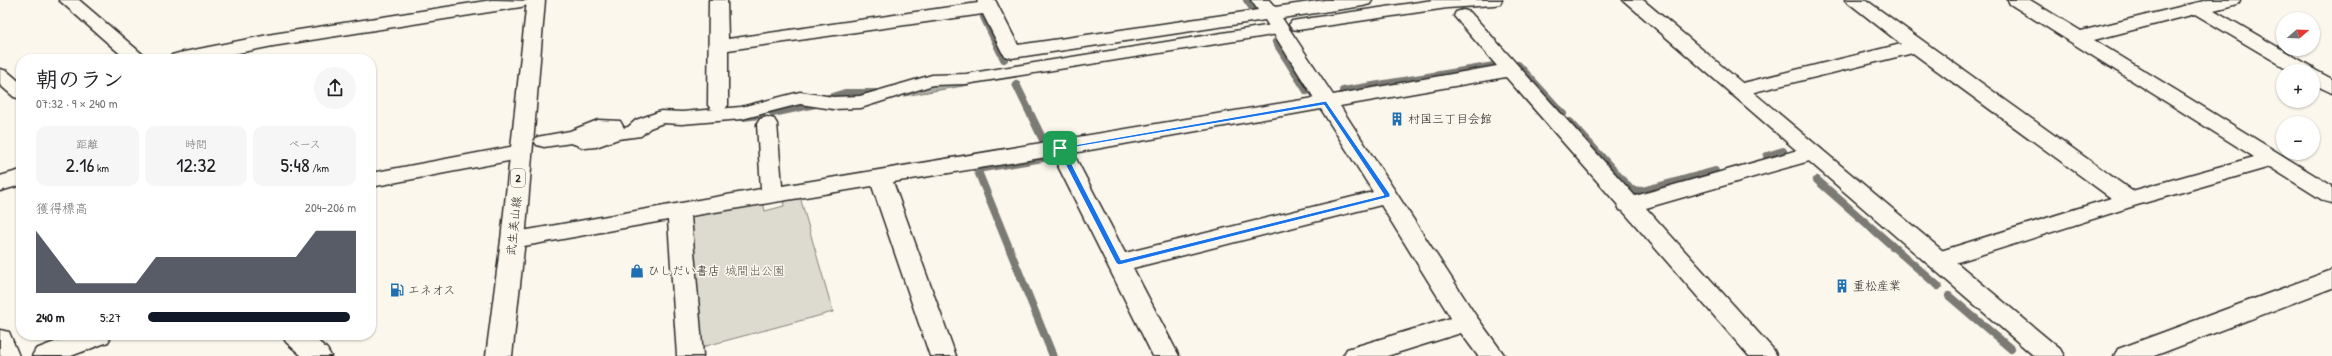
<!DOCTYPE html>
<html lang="ja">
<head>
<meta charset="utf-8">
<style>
	body { margin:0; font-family:"Patrick Hand","Klee One",sans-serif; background:#f6f6f6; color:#202124; height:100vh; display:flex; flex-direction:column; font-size:15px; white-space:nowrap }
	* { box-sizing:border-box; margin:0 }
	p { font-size:13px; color:#757577 }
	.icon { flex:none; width:22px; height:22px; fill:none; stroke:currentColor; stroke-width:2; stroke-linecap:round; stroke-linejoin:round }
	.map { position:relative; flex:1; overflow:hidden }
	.sheet { position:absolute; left:16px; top:54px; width:360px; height:286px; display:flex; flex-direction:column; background:#fff; border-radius:16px; box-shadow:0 1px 3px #0004 }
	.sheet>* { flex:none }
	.needle { width:26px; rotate:71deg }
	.buttons { position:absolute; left:2276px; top:12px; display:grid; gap:8px }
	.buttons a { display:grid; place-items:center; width:44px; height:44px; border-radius:50%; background:#fff; box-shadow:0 1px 3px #0004; font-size:20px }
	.pin { position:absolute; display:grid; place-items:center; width:34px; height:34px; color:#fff; margin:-17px; border-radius:8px; box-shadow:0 2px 6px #0006 }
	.round { display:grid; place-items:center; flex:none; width:42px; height:42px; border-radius:21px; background:#f6f6f6 }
	.headline { display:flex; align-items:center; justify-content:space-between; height:68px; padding:0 20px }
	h1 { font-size:22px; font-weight:600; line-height:30px }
	.figures { display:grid; grid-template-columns:repeat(3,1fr); gap:6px; height:68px; padding:4px 20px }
	.figures div { display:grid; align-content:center; border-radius:10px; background:#f6f6f6; text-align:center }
	.figures b { font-size:20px; font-weight:600 }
	.figures small { font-size:11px; font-weight:400 }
	.figures p { font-size:11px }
	.chart { height:112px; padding:8px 20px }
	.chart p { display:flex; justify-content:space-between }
	.chart svg { width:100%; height:72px; margin-top:4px; fill:#111827; opacity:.7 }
	ul { padding:0 20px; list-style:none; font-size:13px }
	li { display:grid; grid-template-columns:64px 48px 1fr; align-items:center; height:30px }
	li i { height:10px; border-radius:5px; background:#111827 }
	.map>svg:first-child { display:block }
</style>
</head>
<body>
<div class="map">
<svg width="2332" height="356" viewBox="0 0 2332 356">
	<rect width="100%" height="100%" fill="#fbf7ec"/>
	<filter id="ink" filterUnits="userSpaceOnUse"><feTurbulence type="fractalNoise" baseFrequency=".025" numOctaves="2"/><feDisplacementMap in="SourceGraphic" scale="8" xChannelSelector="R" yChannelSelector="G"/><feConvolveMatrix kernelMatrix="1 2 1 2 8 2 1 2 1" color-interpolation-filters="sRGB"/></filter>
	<g filter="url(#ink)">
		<polygon fill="#dddad0" stroke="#84827e" points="800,197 833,312 702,347 689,220 696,215 763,203 765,211 784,206 783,199"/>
		<polygon fill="#b1afa7" stroke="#7b7a75" points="961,83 969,85 904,96 924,86"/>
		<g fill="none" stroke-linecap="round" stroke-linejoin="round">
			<g stroke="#7b7a75" stroke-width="8">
				<polyline points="1247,0 1252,7"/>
				<polyline points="984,17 1004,59"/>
				<polyline points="1276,42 1307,91"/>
				<polyline points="1518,65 1563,114"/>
				<polyline points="1016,84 1043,140"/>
				<polyline points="1343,91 1500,65"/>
				<polyline points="829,98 845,93 878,93"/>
				<polyline points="773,113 820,103"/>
				<polyline points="743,117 760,115"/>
				<polyline points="1570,122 1631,190 1642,191 1715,171"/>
				<polyline points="1767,156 1783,151"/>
				<polyline points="1049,157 977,169 1053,356"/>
				<polyline points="1817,180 1938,286"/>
				<polyline points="1949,296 2011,349"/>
			</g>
			<g stroke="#2b2b2b" stroke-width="3">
				<g id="pedestrian">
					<polygon points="1433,0 1502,0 1500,4 1494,5 1447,8 1298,30 1292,29 1289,25 1292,21 1298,20"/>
					<polygon points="1272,25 1278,26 1281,30 1278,34 966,84 933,85 861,108 833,109 800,104 742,119 682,124 663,123 650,128 641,136 618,139 596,147 585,148 571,143 544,147 537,145 534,141 537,137 570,131 598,120 620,121 624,128 628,127 636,120 661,111 682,112 741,107 800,92 833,97 860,96 932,75 966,74"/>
				</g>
			</g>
			<g stroke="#2b2b2b" stroke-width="3">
				<g id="minor">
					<polygon points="59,0 79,0 148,59 126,59"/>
					<polygon points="492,0 530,1 528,5 521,7 273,46 208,59 169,59 172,55 179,53 273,34"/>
					<path d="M 709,0 L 727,0 L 728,39 L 978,3 L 977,0 L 995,0 L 1018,45 L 1258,10 L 1251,0 L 1269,0 L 1275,7 L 1325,0 L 1372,0 L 1370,4 L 1363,6 L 1282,18 L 1333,95 L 1497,66 L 1454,16 L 1456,12 L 1463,10 L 1470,12 L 1635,196 L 1812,146 L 1820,148 L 1823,153 L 1820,158 L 1646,208 L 1773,349 L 1777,356 L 1749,356 L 1623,211 L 1620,210 L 1617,204 L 1506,77 L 1340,106 L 1476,316 L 1505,356 L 1478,356 L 1461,333 L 1387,356 L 1343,356 L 1347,349 L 1451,318 L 1381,205 L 1133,268 L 1179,356 L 1153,356 L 1053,156 L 893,182 L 956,356 L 930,356 L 872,186 L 691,216 L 703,356 L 677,356 L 668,220 L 513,248 L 505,246 L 501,240 L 505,234 L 761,189 L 757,124 L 760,119 L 767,117 L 774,119 L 777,124 L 782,186 L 1314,98 L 1265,20 L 1012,58 L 1005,56 L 1002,52 L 983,14 L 728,50 L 728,105 L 725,109 L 718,111 L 711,109 L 708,105 ZM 1321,109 L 1373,192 L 1125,253 L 1073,153 Z"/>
					<polygon points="1845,0 1866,0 2132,191 2254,157 2010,4 2008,0 2030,0 2081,31 2208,0 2240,0 2238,4 2214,10 2312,67 2315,70 2332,79 2332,93 2313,84 2313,71 2291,71 2195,14 2094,40 2332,186 2332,203 2324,201 2270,167 2137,205 1939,268 1931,266 1927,260 1931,254 2111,198 1913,53 1738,96 1731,94 1728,90 1731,86 1901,44"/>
					<polygon points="521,145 529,147 532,152 529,157 371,187 371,173"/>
					<polygon points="21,170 21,185 0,191 0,176"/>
					<polygon points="2332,270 2332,288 2154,356 2114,356 2118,349"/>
					<polygon points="0,330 9,332 19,356 0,356"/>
					<polygon points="73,335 112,335 108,342 71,356 32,356 36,349"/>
				</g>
			</g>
			<g stroke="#2b2b2b" stroke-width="3">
				<polygon id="tertiary" points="1623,0 1643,0 2060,349 2064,356 2034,356"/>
			</g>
			<g stroke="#2b2b2b" stroke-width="3">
				<g id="secondary">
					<polygon points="0,69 7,71 21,83 21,99 14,97 0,85"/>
					<polygon points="282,335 311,335 327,349 331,356 302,356 286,342"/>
				</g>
			</g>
			<g stroke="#2b2b2b" stroke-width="3">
				<polygon id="primary" points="527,0 545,0 525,240 512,356 486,356 501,240"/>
			</g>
			<use href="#pedestrian" fill="#fbf7ec" fill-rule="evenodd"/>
			<use href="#minor" fill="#fbf7ec" fill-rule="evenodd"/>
			<use href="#tertiary" fill="#fbf7ec" fill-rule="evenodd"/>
			<use href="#secondary" fill="#fbf7ec" fill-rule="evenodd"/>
			<use href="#primary" fill="#fbf7ec" fill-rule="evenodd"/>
		</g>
	</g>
	<path fill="#1a73e8" stroke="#fff" fill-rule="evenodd" d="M 1326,101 L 1390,194 L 1390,197 L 1119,265 L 1116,263 L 1057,148 ZM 1324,105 L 1384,195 L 1121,260 L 1064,149 Z"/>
	<defs>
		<g id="building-bare" transform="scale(1.08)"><path d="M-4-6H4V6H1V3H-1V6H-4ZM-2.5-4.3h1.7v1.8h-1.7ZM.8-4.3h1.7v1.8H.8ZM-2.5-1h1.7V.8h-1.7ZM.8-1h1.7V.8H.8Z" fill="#1f6fb2" stroke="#fbf7ec" stroke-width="2.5" paint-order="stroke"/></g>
		<g id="shop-bare" transform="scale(1.08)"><path d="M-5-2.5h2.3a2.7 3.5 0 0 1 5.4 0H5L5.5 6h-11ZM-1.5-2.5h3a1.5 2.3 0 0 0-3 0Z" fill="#1f6fb2" stroke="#fbf7ec" stroke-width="2.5" paint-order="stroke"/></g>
		<g id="fuel-bare" transform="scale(1.08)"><path d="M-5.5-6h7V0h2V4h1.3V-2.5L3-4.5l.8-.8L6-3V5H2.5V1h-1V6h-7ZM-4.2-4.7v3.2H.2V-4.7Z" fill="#1f6fb2" stroke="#fbf7ec" stroke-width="2.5" paint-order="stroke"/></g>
	</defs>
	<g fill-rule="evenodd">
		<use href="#building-bare" x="1397" y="119"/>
		<use href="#shop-bare" x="637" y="271"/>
		<use href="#building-bare" x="1842" y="286"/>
		<use href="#fuel-bare" x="397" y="290"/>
	</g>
	<g text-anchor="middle" stroke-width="3" stroke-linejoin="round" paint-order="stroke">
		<rect fill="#fbf7ec" stroke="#696865" stroke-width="1" x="511" y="169" width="14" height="18" rx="3"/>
		<g font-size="11" font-weight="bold" fill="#2b2b2b">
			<text x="518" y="182">2</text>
		</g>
		<g font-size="12" fill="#2b2b2b" stroke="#fbf7ec" text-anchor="start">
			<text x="1408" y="123">村国三丁目会館</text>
			<text x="648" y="275">ひしだい書店</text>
			<text x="1853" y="290">重松産業</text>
			<text x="408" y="294">エネオス</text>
		</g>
		<g font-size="12" fill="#2b2b2b" stroke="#fbf7ec">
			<text transform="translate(514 226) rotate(-84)" y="4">武生美山線</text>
		</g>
		<g font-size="12" fill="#585754" stroke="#fbf7ec">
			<text x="755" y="275">城間出公園</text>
		</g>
	</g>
</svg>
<div class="buttons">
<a><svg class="needle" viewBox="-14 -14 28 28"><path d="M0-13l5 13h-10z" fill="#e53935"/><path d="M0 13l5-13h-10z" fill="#757577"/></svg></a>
<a>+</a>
<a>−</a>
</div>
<div class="pin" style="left:1060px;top:148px;background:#1e9e55"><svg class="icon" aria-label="arrive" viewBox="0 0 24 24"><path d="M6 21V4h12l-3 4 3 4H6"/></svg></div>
<section class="sheet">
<div class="headline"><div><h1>朝のラン</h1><p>07:32 · 9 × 240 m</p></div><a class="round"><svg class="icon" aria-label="share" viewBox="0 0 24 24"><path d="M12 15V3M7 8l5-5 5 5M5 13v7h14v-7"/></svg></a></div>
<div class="figures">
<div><p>距離</p><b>2.16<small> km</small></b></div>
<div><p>時間</p><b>12:32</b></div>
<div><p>ペース</p><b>5:48<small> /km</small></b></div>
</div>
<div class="chart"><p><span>獲得標高</span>204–206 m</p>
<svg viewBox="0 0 160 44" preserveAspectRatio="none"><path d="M0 44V6L10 22L20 38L30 38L40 38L50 38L60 22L70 22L80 22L90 22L100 22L110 22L120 22L130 22L140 6L150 6L160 6V44z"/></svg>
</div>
<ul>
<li><b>240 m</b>5:27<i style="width:97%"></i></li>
</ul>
</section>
</div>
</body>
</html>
